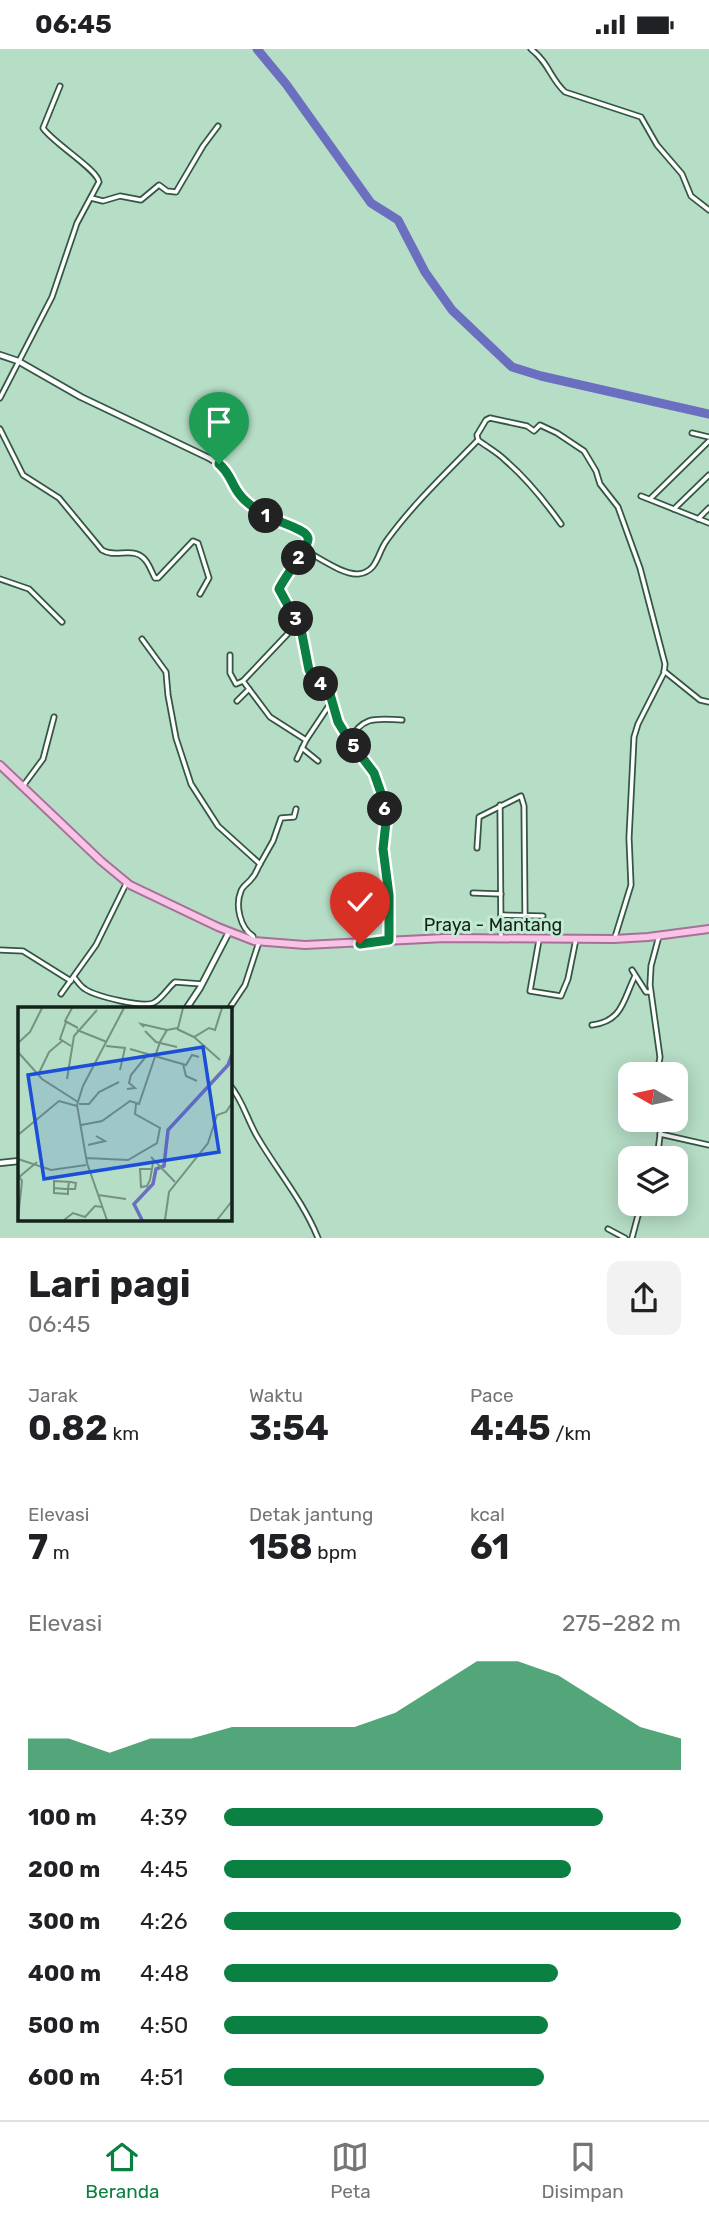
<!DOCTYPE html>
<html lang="id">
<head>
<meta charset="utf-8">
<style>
	body { margin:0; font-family:Rubik,sans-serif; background:#f2f2f2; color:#202124; height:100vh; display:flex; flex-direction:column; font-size:26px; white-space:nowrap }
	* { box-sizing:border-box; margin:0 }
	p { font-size:23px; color:#757577 }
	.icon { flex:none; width:38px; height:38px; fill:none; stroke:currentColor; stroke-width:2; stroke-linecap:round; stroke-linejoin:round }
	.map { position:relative; height:1189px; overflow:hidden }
	.details { display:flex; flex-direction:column; background:#fff; flex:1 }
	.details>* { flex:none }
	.needle { width:46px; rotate:279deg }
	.fabs { position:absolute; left:618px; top:1013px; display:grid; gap:14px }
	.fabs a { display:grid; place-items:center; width:70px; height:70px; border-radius:14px; background:#fff; box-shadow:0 4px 18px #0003; font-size:35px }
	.pin { position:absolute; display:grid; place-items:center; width:60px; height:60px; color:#fff; margin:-72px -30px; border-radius:50% 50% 50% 0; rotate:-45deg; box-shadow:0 0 7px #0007 }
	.pin .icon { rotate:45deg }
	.km { position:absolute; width:35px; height:35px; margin:-18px; border-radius:50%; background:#222; color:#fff; font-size:19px; line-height:35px; text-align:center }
	.round { display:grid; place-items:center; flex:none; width:74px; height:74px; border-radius:14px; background:#f2f2f2 }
	.head { display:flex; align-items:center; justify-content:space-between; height:119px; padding:0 28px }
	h1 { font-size:38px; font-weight:700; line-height:52px }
	.metrics { display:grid; grid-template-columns:repeat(3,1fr); gap:10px; height:119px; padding:7px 28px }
	.metrics div { display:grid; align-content:center }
	.metrics b { font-size:35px; font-weight:700 }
	.metrics small { font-size:19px; font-weight:400 }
	.metrics p { font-size:19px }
	.chart { height:196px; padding:14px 28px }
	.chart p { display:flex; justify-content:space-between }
	.chart svg { width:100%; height:126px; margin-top:7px; fill:#0b8043; opacity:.7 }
	ul { padding:0 28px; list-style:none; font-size:23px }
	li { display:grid; grid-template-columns:112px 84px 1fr; align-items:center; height:52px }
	li i { height:18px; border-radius:9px; background:#0b8043 }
	.status { display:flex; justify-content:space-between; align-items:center; height:49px; padding:0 35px; background:#fff; direction:ltr }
	.status svg { height:19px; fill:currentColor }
	.tabs { display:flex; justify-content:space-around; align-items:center; height:98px; border-top:2px solid #e0e0e0; background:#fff; font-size:19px; color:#757577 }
	.tabs a { display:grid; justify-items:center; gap:4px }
	.tabs .on { color:#0b8043 }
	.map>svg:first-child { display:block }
</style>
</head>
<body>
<div class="status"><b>06:45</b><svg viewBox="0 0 49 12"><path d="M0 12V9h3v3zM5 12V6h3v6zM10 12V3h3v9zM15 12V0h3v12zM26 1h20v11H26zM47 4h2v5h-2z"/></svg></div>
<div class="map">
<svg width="709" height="1189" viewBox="0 0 709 1189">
	<rect width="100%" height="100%" fill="#b6ddc6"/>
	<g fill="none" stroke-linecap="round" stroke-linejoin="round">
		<polyline stroke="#6a6fbf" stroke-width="9" points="257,0 286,35 371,154 398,171 425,223 452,261 512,318 541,327 709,365"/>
		<g stroke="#345744" stroke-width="7">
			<g id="minor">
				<path d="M 531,0 C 549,14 550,29 565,43 L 641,68 L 657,96 L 682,125 L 691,147 L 709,161"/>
				<polyline points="91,149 103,152 120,147 141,151 159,136 167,142 176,143 203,97 218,77"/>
				<path d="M 0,349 L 52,248 L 77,174 L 99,133 C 97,120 53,94 43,79 L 60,37"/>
				<path d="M 0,380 L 23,426 L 59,449 L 102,501 C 116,510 135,496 146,512 C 150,517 152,524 155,529 L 158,529 L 193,492 L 198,494 L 209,529 L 200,545"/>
				<polyline points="692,384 709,388"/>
				<path d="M 478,391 C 487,398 497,403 505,411 C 527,430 544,451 561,475"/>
				<polyline points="641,447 709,474"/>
				<polyline points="651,449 709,392"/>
				<polyline points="674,460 709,426"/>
				<polyline points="698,470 709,459"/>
				<path d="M 304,501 C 318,508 343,526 358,525 C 378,523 377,504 387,491 C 414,454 447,423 478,391 L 477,386 L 486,371 L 490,369 L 527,377 L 534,382 L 540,376 L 557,384 L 584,402 L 596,422 L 600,435 L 618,458 L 640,519 L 665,615 L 664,624 L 638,675 L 634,688 L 629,789 L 631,836 L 615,888"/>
				<polyline points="0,530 29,540 62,573"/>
				<path d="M 142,590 L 166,623 L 168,646 L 176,689 L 191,735 L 218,777 L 260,815 C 257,820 256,825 252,829 C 249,834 243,836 241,842 C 235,856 240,879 253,887 L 254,892"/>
				<polyline points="230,606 230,624 236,635 243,632"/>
				<polyline points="664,622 700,651 709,653"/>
				<polyline points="249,640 270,668 306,691"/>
				<polyline points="237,652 249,640 243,632 297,575"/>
				<path d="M 349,691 C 364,666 376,670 402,671"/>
				<polyline points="302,699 318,712"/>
				<polyline points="297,710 306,691 332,652"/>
				<polyline points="23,737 43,710 54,668"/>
				<polyline points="500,756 501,889"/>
				<polyline points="477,799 479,768 521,747 524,757 525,867"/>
				<polyline points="260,815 273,792 281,769 294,768 296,760"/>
				<polyline points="473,844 501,845"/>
				<polyline points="501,866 543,867"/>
				<polyline points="539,891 530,942 561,947 568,930 576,890"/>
				<polyline points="0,901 23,902 71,932"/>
				<polyline points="632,921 646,943 650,943"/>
				<path d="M 74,928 C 77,932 81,938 85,940 C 95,947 145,960 155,953 C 163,948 168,939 175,933 L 202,935"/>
				<polyline points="61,945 96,896 127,833"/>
				<polyline points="229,960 245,936 259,893"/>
				<path d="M 592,976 C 623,972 623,951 635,927"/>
				<polyline points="657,1026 660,1008 650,936 651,917 659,887"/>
				<polyline points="622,1031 630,1034"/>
				<path d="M 229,1035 C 243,1051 247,1071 258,1089 C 278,1123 303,1152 318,1189"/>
				<polyline points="660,1085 709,1096"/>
				<polyline points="657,1110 662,1071"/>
				<polyline points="608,1180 625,1189"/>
				<polyline points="632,1189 641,1155"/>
			</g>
		</g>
		<g stroke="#345744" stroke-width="8">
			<g id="tertiary">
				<path d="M 0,306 L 18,312 L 81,348 L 209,409 C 216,413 222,416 227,422 C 232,427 234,435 237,441 C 242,450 252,458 261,463 C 269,469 307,482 308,488 C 310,496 284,528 279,540 L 301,581 L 306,612 L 309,621 L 330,645 L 338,673 L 349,691 L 374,724 L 381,744 L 386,773 L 383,800 L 389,846 L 389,891"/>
				<polyline points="186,960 200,939 229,883"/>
				<polyline points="0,1114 19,1112"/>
			</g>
		</g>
		<g stroke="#a57195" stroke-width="10">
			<polyline id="primary" points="0,716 101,812 130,836 218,878 254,892 305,896 445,889 614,890 648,888 709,880"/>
		</g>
		<use href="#minor" stroke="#fff" stroke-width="3.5"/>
		<use href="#tertiary" stroke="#fff" stroke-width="4.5"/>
		<use href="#primary" stroke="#f8c3e7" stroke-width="6"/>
	</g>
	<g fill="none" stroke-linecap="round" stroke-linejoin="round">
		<g stroke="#fff" stroke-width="14">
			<path id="route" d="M 219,415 C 231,425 231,435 240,446 C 247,455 257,461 266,466 C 274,472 307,480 308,489 C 310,497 284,528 279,540 L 301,580 L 309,621 L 330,645 L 338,673 L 349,691 L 374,724 L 381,744 L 386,773 L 383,800 L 389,846 L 389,891 L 360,895"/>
		</g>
		<use href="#route" stroke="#0b8043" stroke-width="9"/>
	</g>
	<g text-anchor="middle" stroke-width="6" stroke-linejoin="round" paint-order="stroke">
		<g font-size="18" fill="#13221a" stroke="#c3ebd3">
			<text x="493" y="882">Praya - Mantang</text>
		</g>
	</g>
	<g transform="translate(18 958)">
		<rect width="214" height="214" fill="#b6ddc6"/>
		<path fill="none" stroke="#6a6fbf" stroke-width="3.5" d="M 124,213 L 116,197 L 135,177 L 138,162 L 146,159 L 150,123 L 210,58 L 214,47"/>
		<path fill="none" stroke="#759281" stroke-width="2" d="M 54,1 L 47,14 L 60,21M 48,15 L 42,32 L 53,39M 126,20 L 123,17 L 149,23M 159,22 L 176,30 L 191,21 L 197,23 L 204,1M 59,23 L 89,35M 127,24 L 138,35 L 159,40M 176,30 L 202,53M 0,36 L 12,25 L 24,1M 88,39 L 107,41 L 102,63M 112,42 L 168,58 L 174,48 L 181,50M 0,45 L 24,72 L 60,95M 165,57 L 168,69 L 179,74M 21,66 L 31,45 L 44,34M 49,72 L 56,29 L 79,3M 109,82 L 117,81 L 111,76 L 113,68 L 130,47M 61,97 L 71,97 L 81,85 L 101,75M 63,118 L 84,114 L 112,94 L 121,97 L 142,35 L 149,23 L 160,21 L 165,1M 0,128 L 41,94 L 59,99M 70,138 L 87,134 L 78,129M 133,150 L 157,175M 68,151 L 110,153 L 139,136 L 142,121 L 117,107 L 118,97M 0,152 L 33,163 L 68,158M 134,162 L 122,162 L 123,180 L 129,179 L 132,173 L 135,156M 0,168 L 4,174 L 0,212M 0,171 L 19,155M 36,181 L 47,182 L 57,182 L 58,176 L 53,175 L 36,174 L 36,186 L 50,187 L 50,182 L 51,175M 80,188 L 108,192M 46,213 L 55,206 L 67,210 L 77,199 L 84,200M 89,213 L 69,156 L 59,98 L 65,79 L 106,1M 147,213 L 151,185 L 190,136 L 199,108 L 208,105 L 214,96M 199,213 L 214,194"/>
		<path fill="#1d4ed8" fill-opacity="0.15" stroke="#1d4ed8" stroke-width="3.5" d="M 185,40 L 201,145 L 26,172 L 10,68 Z"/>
		<rect width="214" height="214" fill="none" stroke="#13221a" stroke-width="3.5"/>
	</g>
</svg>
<div class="fabs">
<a><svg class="needle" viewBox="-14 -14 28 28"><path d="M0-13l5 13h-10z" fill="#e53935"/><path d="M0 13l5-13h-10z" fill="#757577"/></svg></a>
<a><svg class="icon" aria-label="layers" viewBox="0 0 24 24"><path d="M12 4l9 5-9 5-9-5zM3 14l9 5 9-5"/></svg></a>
</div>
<div class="pin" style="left:219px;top:415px;background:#1e9e55"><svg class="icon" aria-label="arrive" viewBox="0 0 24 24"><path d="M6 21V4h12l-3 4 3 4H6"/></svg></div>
<div class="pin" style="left:360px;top:895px;background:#d93025"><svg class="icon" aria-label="check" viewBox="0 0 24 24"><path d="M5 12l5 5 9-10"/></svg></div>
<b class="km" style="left:266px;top:467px">1</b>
<b class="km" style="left:299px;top:509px">2</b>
<b class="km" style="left:296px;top:570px">3</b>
<b class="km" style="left:321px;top:635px">4</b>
<b class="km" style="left:354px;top:697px">5</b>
<b class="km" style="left:385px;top:760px">6</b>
</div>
<section class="details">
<div class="head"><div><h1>Lari pagi</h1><p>06:45</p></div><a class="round"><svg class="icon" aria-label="share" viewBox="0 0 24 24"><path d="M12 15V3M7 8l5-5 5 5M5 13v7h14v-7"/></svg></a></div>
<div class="metrics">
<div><p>Jarak</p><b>0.82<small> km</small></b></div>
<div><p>Waktu</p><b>3:54</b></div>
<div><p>Pace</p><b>4:45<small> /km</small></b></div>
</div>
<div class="metrics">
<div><p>Elevasi</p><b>7<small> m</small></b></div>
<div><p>Detak jantung</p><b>158<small> bpm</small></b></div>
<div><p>kcal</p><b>61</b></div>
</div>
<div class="chart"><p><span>Elevasi</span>275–282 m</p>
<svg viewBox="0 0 160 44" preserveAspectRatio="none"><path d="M0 44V33L10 33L20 38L30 33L40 33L50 29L60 29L70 29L80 29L90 24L100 15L110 6L120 6L130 11L140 20L150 29L160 33V44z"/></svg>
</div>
<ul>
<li><b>100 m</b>4:39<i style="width:83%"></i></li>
<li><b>200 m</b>4:45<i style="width:76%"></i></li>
<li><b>300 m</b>4:26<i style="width:100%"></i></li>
<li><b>400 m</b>4:48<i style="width:73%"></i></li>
<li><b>500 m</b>4:50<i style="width:71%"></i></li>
<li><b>600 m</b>4:51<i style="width:70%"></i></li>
</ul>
</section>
<nav class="tabs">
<a class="on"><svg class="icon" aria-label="home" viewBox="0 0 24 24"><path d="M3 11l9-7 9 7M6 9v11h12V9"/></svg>Beranda</a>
<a><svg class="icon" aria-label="map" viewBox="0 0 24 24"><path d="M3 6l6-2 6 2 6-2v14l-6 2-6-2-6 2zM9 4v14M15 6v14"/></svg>Peta</a>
<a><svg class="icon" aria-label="saved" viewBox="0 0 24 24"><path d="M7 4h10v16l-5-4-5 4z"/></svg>Disimpan</a>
</nav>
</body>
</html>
